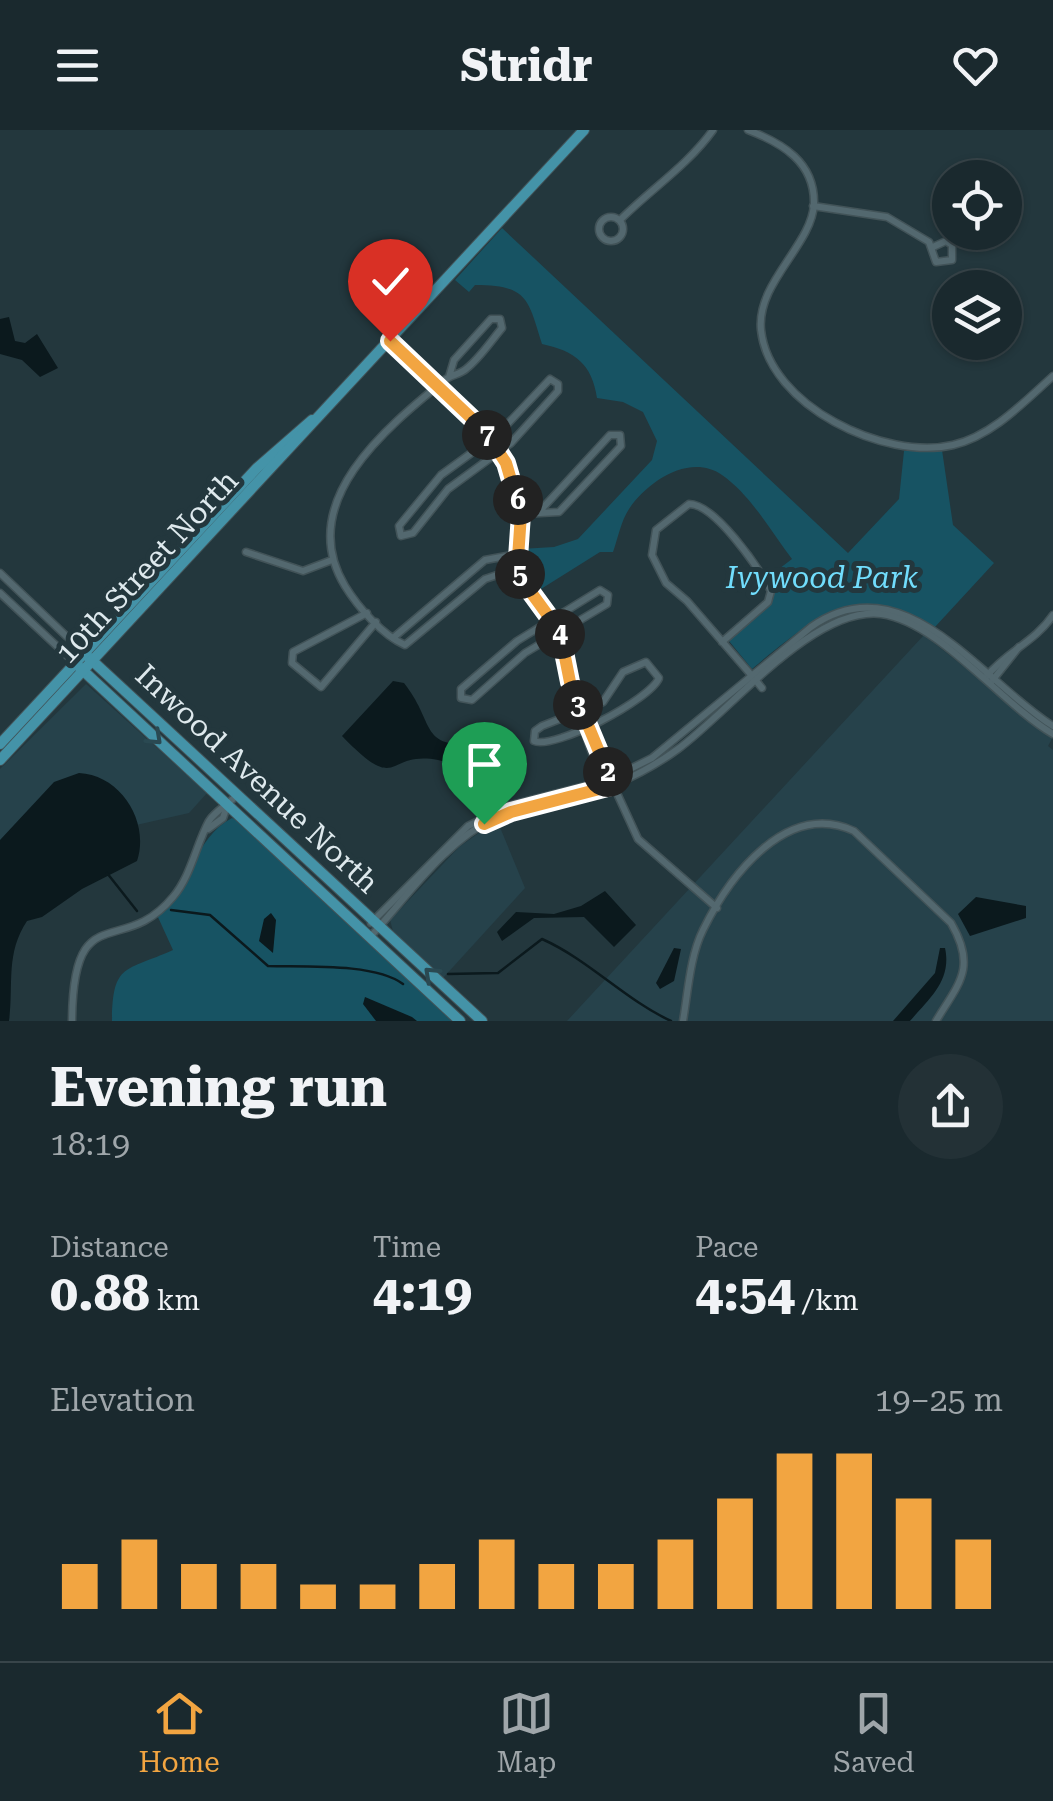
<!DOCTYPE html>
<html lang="en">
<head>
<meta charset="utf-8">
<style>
	body { margin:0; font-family:"Roboto Serif",serif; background:#233136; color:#f1f3f6; height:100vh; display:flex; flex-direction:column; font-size:38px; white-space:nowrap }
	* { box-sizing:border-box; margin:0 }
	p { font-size:32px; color:#9fa6aa }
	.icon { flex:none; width:55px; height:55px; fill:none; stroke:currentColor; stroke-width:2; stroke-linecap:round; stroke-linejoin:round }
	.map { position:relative; height:891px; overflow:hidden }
	.drawer { display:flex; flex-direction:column; background:#1a292e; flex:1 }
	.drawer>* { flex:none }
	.tools { position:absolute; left:932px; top:30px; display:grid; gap:20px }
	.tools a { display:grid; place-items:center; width:90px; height:90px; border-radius:50%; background:#1a292e; box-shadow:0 2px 8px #0004,0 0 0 2px #38454a; font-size:50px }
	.pin { position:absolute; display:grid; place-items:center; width:85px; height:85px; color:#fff; margin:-102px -42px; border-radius:50% 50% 50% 0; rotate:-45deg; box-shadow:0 0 10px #0007 }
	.pin .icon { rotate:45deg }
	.km { position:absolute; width:50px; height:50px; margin:-25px; border-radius:50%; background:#222; color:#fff; font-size:28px; line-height:50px; text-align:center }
	.round { display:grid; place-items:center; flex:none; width:105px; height:105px; border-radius:52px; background:#233136 }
	.headline { display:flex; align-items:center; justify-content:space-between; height:170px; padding:0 50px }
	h1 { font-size:55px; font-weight:700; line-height:75px }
	.metrics { display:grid; grid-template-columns:repeat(3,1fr); gap:15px; height:170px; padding:10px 50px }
	.metrics div { display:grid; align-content:center }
	.metrics b { font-size:50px; font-weight:700 }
	.metrics small { font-size:28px; font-weight:400 }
	.metrics p { font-size:28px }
	.chart { height:280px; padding:20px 50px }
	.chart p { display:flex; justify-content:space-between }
	.chart svg { width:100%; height:180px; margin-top:10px; stroke:#f2a541; stroke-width:6 }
	header { display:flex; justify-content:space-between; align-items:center; height:130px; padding:0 50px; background:#1a292e; font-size:45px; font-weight:700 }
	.tab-bar { display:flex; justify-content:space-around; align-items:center; height:140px; border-top:2px solid #38454a; background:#1a292e; font-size:28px; color:#9fa6aa }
	.tab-bar a { display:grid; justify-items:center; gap:5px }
	.tab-bar .on { color:#f2a541 }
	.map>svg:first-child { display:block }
</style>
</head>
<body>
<header><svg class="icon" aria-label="menu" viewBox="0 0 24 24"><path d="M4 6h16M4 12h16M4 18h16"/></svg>Stridr<svg class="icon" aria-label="heart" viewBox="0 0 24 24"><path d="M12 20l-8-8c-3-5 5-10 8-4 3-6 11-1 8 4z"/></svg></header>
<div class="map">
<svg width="1053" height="891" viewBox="0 0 1053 891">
	<rect width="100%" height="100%" fill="#23373d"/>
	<g fill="#26424b">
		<polygon points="924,505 1053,607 1048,616 1053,620 1053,891 567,891"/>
		<polygon points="86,554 207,663 189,683 0,726 0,639"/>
		<polygon points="497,690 525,758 443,848 393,801 390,790 459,717"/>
	</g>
	<g fill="#175363">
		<path d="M 502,98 L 848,423 L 899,369 L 904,321 L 942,320 L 953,395 L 994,433 L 934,498 C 860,448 810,490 752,539 L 729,511 L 774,467 L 767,448 L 792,429 C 771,402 751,365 722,345 C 690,323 648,351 629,379 C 621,391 618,408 613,422 L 600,422 L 533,464 L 523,442 L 521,419 L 554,417 L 578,409 L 652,330 L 657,311 L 643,282 L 623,272 L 597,268 C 592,234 575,221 542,214 C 528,169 528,155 475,155 L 469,162 L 455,150 Z"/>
		<path d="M 232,688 L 237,690 L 453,891 L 112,891 C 113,833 124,842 173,820 L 157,785 C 193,758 192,709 232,688 Z"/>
	</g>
	<g fill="#0b191d">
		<polygon points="9,187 15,211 25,213 37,204 58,238 40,247 22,230 0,224 0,189"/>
		<path d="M 393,551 L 404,553 C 438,596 416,621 488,613 L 501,635 L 481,649 C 468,643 452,633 438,630 C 384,620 401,667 342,606 Z"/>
		<path d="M 79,643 C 121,645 150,692 137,731 L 82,759 L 42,787 L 27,791 C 5,824 14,855 9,891 L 0,891 L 0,710 L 54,652 Z"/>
		<polygon points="605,761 636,795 614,817 584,787 534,788 502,811 497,802 516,782 554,784 581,776"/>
		<polygon points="976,767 1026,776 1026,788 970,806 958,784"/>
		<polygon points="271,783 276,790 273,823 259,811 264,789"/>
		<polygon points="674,818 681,819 674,851 660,859 656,853"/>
		<path d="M 940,818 L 945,818 C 952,850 930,868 910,891 L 893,891 L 935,843 Z"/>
		<polygon points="365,867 412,887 417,891 376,891 363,874"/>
	</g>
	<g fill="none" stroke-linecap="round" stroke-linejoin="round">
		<g stroke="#0b191d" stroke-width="2.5">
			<polyline points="107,743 137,781"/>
			<path d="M 171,780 L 210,785 L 268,836 C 305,837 375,833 403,854"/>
			<path d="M 448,844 L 498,843 L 542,809 C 589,830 624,869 671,891"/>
		</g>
		<g stroke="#425358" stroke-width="9">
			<g id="minor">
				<path d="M 748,0 C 782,13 815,32 814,74 C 812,115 756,153 761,200 C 769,276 885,331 953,315 C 992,306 1024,272 1053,246"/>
				<polyline points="813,76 887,87 929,112 936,132 952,130 952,115 946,111 933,117"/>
				<circle cx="611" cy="99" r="12"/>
				<path d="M 620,90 C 651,59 687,36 713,0"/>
				<path d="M 390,211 C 438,256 504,301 518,369 C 524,396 511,425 523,452 C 533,475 558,488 564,515 C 573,557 584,616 606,652"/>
				<path d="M 449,247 L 454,230 L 491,189 L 500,189 L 502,198 C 491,211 480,228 466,239 C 460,244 452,245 446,249 C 387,297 294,372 345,456 C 358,477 382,505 405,515 L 485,449 L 518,438"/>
				<polygon points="550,249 558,254 558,261 511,313 448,359 413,403 401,406 399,396 441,345 499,303"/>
				<polyline points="521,384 559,382 621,316 620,305 610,305 539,382"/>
				<polyline points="246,422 303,441 332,430"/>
				<polyline points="0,443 84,523"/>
				<polygon points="600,460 608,465 607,474 525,523 472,570 461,568 461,559 517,511"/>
				<polyline points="0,463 76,534"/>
				<polyline points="367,483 293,522 292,533 321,557 376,492"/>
				<polyline points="393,508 485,430 517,424"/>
				<path d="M 722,512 L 768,472 L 771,461 C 758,437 715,374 689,374 L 656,400 L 652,425 L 666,453 L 687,471 L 753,547 L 762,558"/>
				<path d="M 646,532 L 659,548 C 650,570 554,620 534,611 L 535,601 L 542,596 L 603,572 L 623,542 Z"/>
				<path d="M 986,547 C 1007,521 1035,512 1053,485"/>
				<polyline points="992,551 1019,517"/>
				<polyline points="587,598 638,709 717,778"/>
				<polyline points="208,699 223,688 227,676"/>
				<path d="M 371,793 L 468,696 L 508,676 L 608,650 L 652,628 L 811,497 C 904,431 981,551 1053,596"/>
				<path d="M 370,807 C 407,767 444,712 495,688 C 518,677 544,675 568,669 C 607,660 645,643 678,619 C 730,581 813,476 881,484 C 940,492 1000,573 1053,604"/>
				<path d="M 72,891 C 73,765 122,829 173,767 C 191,746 196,715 209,691 C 215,681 229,674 237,665"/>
				<path d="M 683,891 C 688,862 690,826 703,800 C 730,745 787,670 854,701 L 951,793 C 977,838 959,853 936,891"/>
			</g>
		</g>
		<g stroke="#425358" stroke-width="12">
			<g id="major">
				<polyline points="85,524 482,891"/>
				<polyline points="76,534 460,891"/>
				<polyline points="0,614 257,338 312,290"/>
				<polyline points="0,630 584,0"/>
			</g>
		</g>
		<use href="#minor" stroke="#53686f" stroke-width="6"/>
		<use href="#major" stroke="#4493a8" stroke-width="10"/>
	</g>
	<defs><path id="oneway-chevron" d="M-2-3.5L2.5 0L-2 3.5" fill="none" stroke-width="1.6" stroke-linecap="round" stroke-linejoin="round" transform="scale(2.5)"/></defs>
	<g stroke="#2a4952">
		<use href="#oneway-chevron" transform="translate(155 608) rotate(43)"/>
		<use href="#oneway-chevron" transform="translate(431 844) rotate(-137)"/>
	</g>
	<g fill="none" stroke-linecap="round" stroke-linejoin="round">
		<g stroke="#fff" stroke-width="20">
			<polyline id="route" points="390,211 485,301 506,333 521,384 518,428 522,450 560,502 570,552 610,648 611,656 511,682 484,694"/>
		</g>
		<use href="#route" stroke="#f2a541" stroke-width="12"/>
	</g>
	<g text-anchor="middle" stroke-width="10" stroke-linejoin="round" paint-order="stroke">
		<g font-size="30" fill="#dee9ed" stroke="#23373d">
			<text transform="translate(147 437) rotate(-47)" y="10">10th Street North</text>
			<text transform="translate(257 649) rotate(43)" y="10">Inwood Avenue North</text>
		</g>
		<g font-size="30" font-style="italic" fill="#71ddfc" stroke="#23373d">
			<text x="822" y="458">Ivywood Park</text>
		</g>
	</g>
</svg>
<div class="tools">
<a><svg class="icon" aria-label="locate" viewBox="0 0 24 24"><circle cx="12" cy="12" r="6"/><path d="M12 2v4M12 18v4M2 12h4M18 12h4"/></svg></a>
<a><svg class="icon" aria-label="layers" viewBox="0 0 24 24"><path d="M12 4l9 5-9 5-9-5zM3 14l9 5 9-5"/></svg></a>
</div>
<div class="pin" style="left:484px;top:694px;background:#1e9e55"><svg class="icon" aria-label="arrive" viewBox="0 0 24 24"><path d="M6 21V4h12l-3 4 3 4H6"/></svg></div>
<div class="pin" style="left:390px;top:211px;background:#d93025"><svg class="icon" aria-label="check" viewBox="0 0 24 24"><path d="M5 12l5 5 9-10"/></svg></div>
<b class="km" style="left:608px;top:642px">2</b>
<b class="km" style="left:578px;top:575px">3</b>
<b class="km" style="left:560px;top:504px">4</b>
<b class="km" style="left:520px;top:444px">5</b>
<b class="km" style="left:518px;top:370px">6</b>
<b class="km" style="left:487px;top:305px">7</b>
</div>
<section class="drawer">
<div class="headline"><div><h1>Evening run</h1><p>18:19</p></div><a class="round"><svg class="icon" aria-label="share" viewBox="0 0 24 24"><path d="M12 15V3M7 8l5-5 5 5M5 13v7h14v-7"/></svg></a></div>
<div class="metrics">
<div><p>Distance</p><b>0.88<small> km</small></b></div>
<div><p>Time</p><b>4:19</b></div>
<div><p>Pace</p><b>4:54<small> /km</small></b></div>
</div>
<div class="chart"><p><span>Elevation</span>19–25 m</p>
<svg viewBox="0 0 160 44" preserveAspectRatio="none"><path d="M5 44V33M15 44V27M25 44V33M35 44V33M45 44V38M55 44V38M65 44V33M75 44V27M85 44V33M95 44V33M105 44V27M115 44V17M125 44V6M135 44V6M145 44V17M155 44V27"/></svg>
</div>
</section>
<nav class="tab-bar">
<a class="on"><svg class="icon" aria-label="home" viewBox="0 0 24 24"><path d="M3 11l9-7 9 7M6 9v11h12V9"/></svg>Home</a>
<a><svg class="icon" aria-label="map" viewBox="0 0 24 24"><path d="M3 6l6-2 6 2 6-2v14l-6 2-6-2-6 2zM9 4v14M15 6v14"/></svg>Map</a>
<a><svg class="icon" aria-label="saved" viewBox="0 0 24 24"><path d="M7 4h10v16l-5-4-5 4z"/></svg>Saved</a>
</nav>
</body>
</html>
